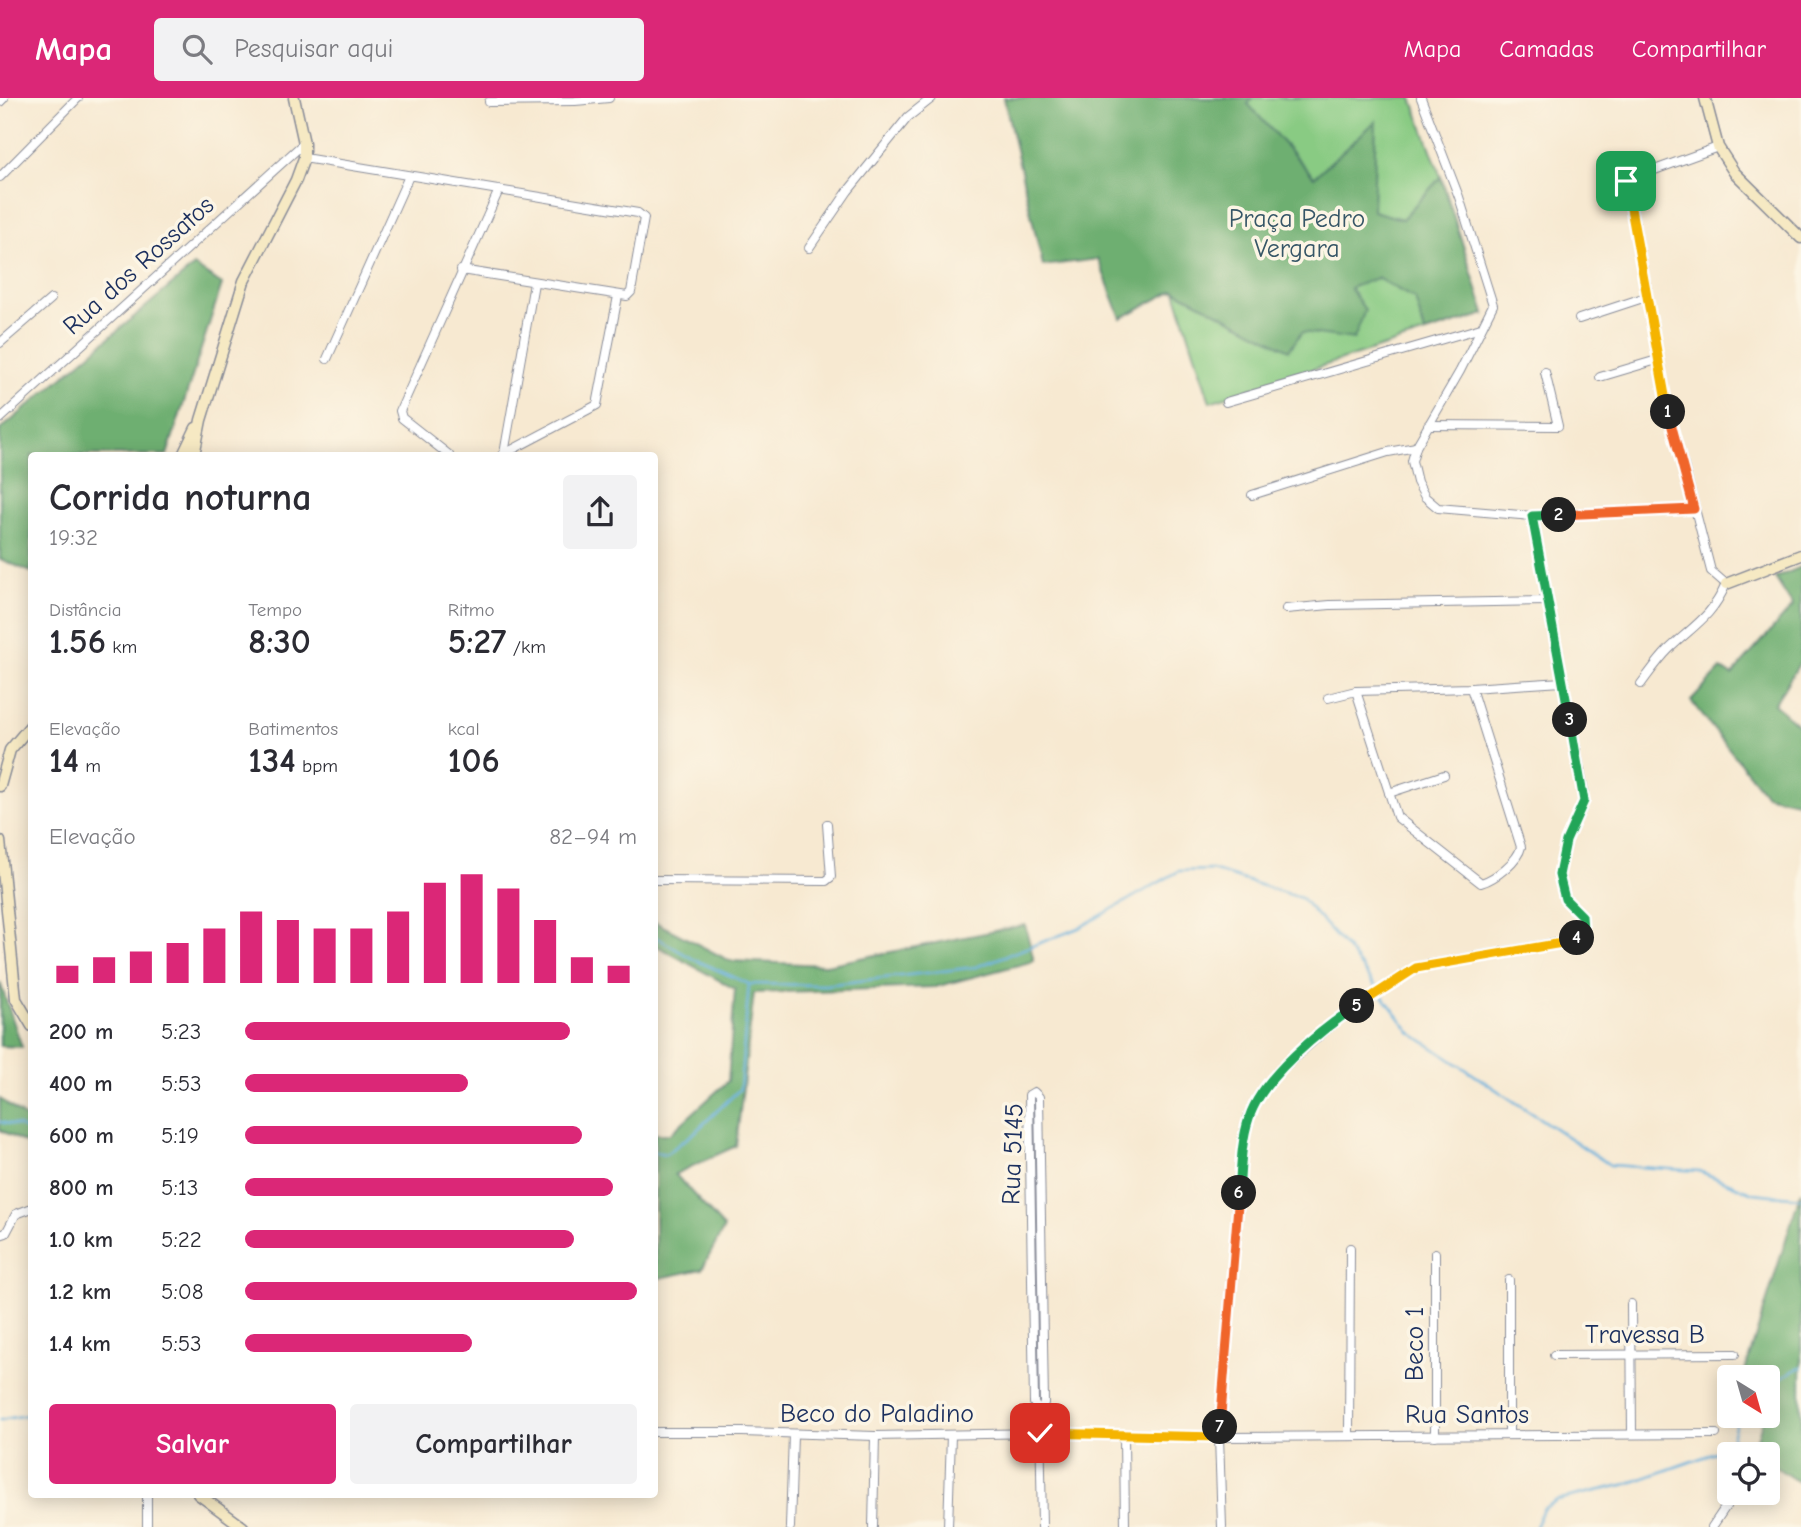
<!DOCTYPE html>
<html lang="pt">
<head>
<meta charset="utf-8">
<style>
	body { margin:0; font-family:"Comic Neue",sans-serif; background:#f2f2f3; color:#2b2b33; height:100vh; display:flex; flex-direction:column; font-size:26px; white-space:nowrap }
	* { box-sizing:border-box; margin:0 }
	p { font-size:23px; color:#7c7c81 }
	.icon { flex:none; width:38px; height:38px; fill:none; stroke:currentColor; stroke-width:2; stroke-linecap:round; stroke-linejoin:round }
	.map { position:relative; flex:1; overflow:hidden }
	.side { position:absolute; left:28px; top:354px; width:630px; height:1046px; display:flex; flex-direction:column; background:#fff; border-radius:7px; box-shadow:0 4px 18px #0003 }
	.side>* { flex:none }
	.needle { width:46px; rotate:143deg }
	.buttons { position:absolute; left:1717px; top:1267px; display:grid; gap:14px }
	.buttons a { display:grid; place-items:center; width:63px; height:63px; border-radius:7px; background:#fff; box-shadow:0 4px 18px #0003; font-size:35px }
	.pin { position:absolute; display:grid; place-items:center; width:60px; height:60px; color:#fff; margin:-30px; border-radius:14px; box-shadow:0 4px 10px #0006 }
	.km { position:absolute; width:35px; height:35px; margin:-18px; border-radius:50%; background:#222; color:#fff; font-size:19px; line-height:35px; text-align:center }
	.round { display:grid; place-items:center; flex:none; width:74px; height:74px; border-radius:7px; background:#f2f2f3 }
	.headline { display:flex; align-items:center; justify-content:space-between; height:119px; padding:0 21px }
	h1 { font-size:38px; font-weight:800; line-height:52px }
	.stats { display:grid; grid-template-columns:repeat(3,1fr); gap:10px; height:119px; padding:7px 21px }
	.stats div { display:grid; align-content:center }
	.stats b { font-size:35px; font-weight:800 }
	.stats small { font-size:19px; font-weight:400 }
	.stats p { font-size:19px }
	.chart { height:196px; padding:14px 21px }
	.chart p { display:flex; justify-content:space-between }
	.chart svg { width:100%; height:126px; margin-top:7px; stroke:#db2777; stroke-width:6 }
	.cta { display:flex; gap:14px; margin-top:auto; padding:14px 21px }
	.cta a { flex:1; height:80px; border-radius:7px; background:#db2777; color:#fff; font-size:28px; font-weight:800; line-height:80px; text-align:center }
	.cta a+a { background:#f2f2f3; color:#2b2b33 }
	ul { padding:0 21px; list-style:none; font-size:23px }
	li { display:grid; grid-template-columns:112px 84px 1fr; align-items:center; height:52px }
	li i { height:18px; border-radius:9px; background:#db2777 }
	header { display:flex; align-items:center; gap:42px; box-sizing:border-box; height:98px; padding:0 35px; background:#db2777; color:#fff }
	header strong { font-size:33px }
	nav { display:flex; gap:38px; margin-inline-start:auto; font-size:24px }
	.search { width:490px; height:63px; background:#f2f2f3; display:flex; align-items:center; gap:18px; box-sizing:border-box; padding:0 24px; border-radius:7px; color:#7c7c81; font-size:26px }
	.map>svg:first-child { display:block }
</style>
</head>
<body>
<header>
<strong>Mapa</strong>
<div class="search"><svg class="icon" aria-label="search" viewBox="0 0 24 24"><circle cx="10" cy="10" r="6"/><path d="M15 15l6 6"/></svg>Pesquisar aqui</div>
<nav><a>Mapa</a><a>Camadas</a><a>Compartilhar</a></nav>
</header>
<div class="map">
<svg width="1801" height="1429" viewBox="0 0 1801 1429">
	<rect width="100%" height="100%" fill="#fcf5e5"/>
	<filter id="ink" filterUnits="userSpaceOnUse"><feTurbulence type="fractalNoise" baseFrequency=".0143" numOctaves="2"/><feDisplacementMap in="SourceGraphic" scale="14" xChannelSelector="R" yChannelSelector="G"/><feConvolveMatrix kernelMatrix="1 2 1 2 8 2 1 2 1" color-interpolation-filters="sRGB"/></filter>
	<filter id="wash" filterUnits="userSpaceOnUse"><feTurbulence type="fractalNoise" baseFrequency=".00686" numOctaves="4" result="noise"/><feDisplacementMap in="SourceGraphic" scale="28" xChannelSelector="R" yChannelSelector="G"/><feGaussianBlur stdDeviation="1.57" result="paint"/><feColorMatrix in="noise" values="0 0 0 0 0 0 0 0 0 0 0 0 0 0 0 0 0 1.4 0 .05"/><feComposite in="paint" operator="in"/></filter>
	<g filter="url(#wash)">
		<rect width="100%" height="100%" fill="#f7e9d1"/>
		<polygon fill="#89cb83" stroke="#527d70" stroke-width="2" points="1114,0 1412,0 1441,79 1485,216 1210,304"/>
		<g fill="#6eaf71" stroke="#446f68" stroke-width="2">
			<polygon points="1004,0 1252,0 1248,6 1314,79 1376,23 1373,113 1402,121 1441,79 1485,216 1425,235 1415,201 1377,180 1350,190 1365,212 1354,241 1302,234 1289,252 1174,192 1121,220 1098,161 1043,168"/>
			<polygon points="194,168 222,186 167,357 32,357 31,474 0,461 0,332"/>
			<polygon points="1801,469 1801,563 1774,606 1801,630 1801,705 1766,697 1691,603 1721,571 1732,577 1793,508 1775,480"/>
			<polygon points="655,824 730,863 826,867 1025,827 1034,863 935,889 754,895 736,1048 675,1076 724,1130 702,1171 655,1181 655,1036 670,1036 728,983 735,891 655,847"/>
			<polygon points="0,884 22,949 0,948"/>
			<polygon points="0,1001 31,1024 31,1048 0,1032"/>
			<polygon points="1801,1093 1801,1386 1768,1364 1768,1356 1756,1356 1753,1354 1764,1318 1768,1318 1768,1279 1751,1279 1745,1273"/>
		</g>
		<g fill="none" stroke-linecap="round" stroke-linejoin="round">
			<g stroke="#62addb" stroke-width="2.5">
				<polyline points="654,838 693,861 749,886 825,887 976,869 1079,830 1179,773 1212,772 1301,800 1348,852 1411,935 1610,1067 1699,1073 1753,1095 1801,1100"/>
				<polyline points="0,1024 19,1028 32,1036"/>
				<polyline points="654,1054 666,1056 694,1035 740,991 749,886"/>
				<polyline points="1768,1286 1801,1269"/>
				<polyline points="0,1322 32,1316"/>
				<polyline points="1535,1429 1543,1411 1557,1402 1627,1386 1721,1353 1731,1343 1738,1318"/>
			</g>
		</g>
	</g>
	<g filter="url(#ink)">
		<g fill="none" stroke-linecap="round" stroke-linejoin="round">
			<g stroke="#898c98" stroke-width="10">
				<g id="street">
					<polyline points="1421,0 1459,99 1493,207 1460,273 1416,349 1412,363 1417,384 1425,399 1438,410 1532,418 1694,411"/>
					<polyline points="0,4 4,0"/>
					<polyline points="489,4 575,3 609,0"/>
					<polyline points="304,60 638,115 644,120 631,194 627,198 461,172"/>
					<polyline points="0,79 78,0"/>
					<polyline points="809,150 848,93 908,19 932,0"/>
					<polyline points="1579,221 1646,199"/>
					<polyline points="0,245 51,201"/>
					<polyline points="327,261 409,78"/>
					<polyline points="1600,279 1657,262"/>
					<polyline points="1226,304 1481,230"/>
					<polyline points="0,321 304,45"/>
					<polyline points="1428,327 1558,328 1545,274"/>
					<polyline points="504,356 534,185"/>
					<polyline points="449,357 402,320 400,313 499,92"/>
					<polyline points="502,357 597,307 618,198"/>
					<polyline points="1252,397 1388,354 1416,349"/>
					<polyline points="1286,511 1330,507 1547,503"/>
					<path d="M 1641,586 C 1650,574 1658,562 1669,551 C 1693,528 1712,519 1726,486 L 1711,473 L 1684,368 L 1670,325 L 1627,82 L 1718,49"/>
					<path d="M 1356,593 L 1397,719 L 1481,785 C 1495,781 1518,763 1521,749 L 1471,590"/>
					<polyline points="1328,600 1356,593 1471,590 1562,584"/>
					<polyline points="1389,695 1444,677"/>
					<polyline points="654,782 826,783 831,779 827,726"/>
					<polyline points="0,1137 6,1135 16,1116 32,1110"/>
					<polyline points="1631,1206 1632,1336"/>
					<polyline points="1554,1257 1735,1256"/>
					<polyline points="1040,1317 1044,1305 1039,999 1034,994 1029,997 1034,1305 1040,1317 1042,1429"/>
					<polyline points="654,1334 742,1334 875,1338 1040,1335 1219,1339 1716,1336"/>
					<polyline points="1124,1337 1125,1429"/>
					<polyline points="1509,1337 1509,1182"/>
					<polyline points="1349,1338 1350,1150"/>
					<polyline points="1435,1338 1435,1155"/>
					<polyline points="147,1396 147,1429"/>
					<polyline points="790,1429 793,1336"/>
					<polyline points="873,1429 875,1338"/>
					<polyline points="948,1429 951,1337"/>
					<polyline points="1222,1429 1219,1339 1243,1043 1249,1017 1261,995 1276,976 1337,922 1409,874 1422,868 1573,842 1583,833 1582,818 1565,801 1559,777 1566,743 1582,710 1584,694 1532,418"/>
					<polyline points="1712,1429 1735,1395"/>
				</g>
			</g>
			<g stroke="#898c98" stroke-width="13">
				<g id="secondary">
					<polyline points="1705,0 1718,49 1734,74 1801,140"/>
					<polyline points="183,357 196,330"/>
					<polyline points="194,357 201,322 244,183 296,82 304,60 304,45 294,0"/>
					<polyline points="1726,486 1801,457"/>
					<polyline points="0,688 10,652 32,626"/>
					<polyline points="0,743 16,901 32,928"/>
					<polyline points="198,1396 243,1429"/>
				</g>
			</g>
			<use href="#street" stroke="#fff" stroke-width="8"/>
			<use href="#secondary" stroke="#f6e9c3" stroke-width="10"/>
		</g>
	</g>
	<g fill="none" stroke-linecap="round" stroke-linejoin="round" filter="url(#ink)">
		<g stroke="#fff" stroke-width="14">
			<polyline id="split-1" points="1626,83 1668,314"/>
		</g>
		<g stroke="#fff" stroke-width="14">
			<polyline id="split-2" points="1559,417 1694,411 1668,314"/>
		</g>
		<g stroke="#fff" stroke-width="14">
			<polyline id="split-3" points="1559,417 1532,418 1570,622"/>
		</g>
		<g stroke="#fff" stroke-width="14">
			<polyline id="split-4" points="1570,622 1584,703 1566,743 1559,777 1565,801 1582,818 1583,832 1577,840"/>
		</g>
		<g stroke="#fff" stroke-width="14">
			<polyline id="split-5" points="1357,908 1416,870 1562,845 1577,840"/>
		</g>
		<g stroke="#fff" stroke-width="14">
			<path id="split-6" d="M 1239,1095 C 1241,1070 1241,1044 1249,1020 C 1262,979 1322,931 1357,908"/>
		</g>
		<g stroke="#fff" stroke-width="14">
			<polyline id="split-7" points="1220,1329 1239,1095"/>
		</g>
		<g stroke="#fff" stroke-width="14">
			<polyline id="split-8" points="1040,1335 1219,1339 1220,1329"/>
		</g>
		<use href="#split-1" stroke="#f5b400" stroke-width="9"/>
		<use href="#split-2" stroke="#f0652b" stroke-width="9"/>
		<use href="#split-3" stroke="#22a559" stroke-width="9"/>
		<use href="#split-4" stroke="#22a559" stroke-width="9"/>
		<use href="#split-5" stroke="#f5b400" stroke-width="9"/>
		<use href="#split-6" stroke="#22a559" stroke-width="9"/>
		<use href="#split-7" stroke="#f0652b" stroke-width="9"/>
		<use href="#split-8" stroke="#f5b400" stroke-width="9"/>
	</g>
	<g text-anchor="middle" stroke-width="7" stroke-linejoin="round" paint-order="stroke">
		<g font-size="26" fill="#365667" stroke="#fcf5e5">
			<text x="1297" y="129">Praça Pedro<tspan x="1297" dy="30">Vergara</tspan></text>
		</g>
		<g font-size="26" fill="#1b2f5e" stroke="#fcf5e5">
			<text transform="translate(138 167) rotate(-42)" y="9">Rua dos Rossatos</text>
			<text transform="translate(1012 1056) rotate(-88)" y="9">Rua 5145</text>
			<text x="1645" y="1245">Travessa B</text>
			<text transform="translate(1414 1246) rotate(-90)" y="9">Beco 1</text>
			<text x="877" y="1324">Beco do Paladino</text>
			<text x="1467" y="1325">Rua Santos</text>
		</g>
	</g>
</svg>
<div class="buttons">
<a><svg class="needle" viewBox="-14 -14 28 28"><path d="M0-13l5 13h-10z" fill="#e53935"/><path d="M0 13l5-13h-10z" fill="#7c7c81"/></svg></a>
<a><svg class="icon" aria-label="locate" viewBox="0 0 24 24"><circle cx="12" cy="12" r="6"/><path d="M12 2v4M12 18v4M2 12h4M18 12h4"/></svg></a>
</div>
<div class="pin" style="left:1626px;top:83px;background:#1e9e55"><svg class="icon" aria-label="arrive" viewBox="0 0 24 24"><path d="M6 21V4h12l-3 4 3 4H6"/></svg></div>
<div class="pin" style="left:1040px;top:1335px;background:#d93025"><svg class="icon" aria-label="check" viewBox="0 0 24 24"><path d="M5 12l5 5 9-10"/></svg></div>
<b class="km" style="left:1668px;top:314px">1</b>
<b class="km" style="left:1559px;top:417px">2</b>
<b class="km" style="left:1570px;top:622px">3</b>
<b class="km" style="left:1577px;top:840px">4</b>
<b class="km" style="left:1357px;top:908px">5</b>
<b class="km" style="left:1239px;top:1095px">6</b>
<b class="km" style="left:1220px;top:1329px">7</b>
<section class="side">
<div class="headline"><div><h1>Corrida noturna</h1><p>19:32</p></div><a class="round"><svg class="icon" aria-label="share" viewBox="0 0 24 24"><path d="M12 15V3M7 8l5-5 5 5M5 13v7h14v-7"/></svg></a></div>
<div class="stats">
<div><p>Distância</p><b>1.56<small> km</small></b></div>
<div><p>Tempo</p><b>8:30</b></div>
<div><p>Ritmo</p><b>5:27<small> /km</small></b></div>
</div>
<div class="stats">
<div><p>Elevação</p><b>14<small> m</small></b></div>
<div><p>Batimentos</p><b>134<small> bpm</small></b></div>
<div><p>kcal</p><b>106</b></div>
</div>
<div class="chart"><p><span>Elevação</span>82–94 m</p>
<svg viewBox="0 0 160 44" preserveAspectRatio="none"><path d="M5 44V38M15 44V35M25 44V33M35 44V30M45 44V25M55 44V19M65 44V22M75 44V25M85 44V25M95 44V19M105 44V9M115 44V6M125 44V11M135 44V22M145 44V35M155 44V38"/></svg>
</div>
<ul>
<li><b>200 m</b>5:23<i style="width:83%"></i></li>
<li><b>400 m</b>5:53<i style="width:57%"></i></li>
<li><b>600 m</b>5:19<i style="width:86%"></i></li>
<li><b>800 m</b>5:13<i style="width:94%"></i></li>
<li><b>1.0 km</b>5:22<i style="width:84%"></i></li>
<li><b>1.2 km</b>5:08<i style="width:100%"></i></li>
<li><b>1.4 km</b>5:53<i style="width:58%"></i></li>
</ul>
<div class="cta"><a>Salvar</a><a>Compartilhar</a></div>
</section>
</div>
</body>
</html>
